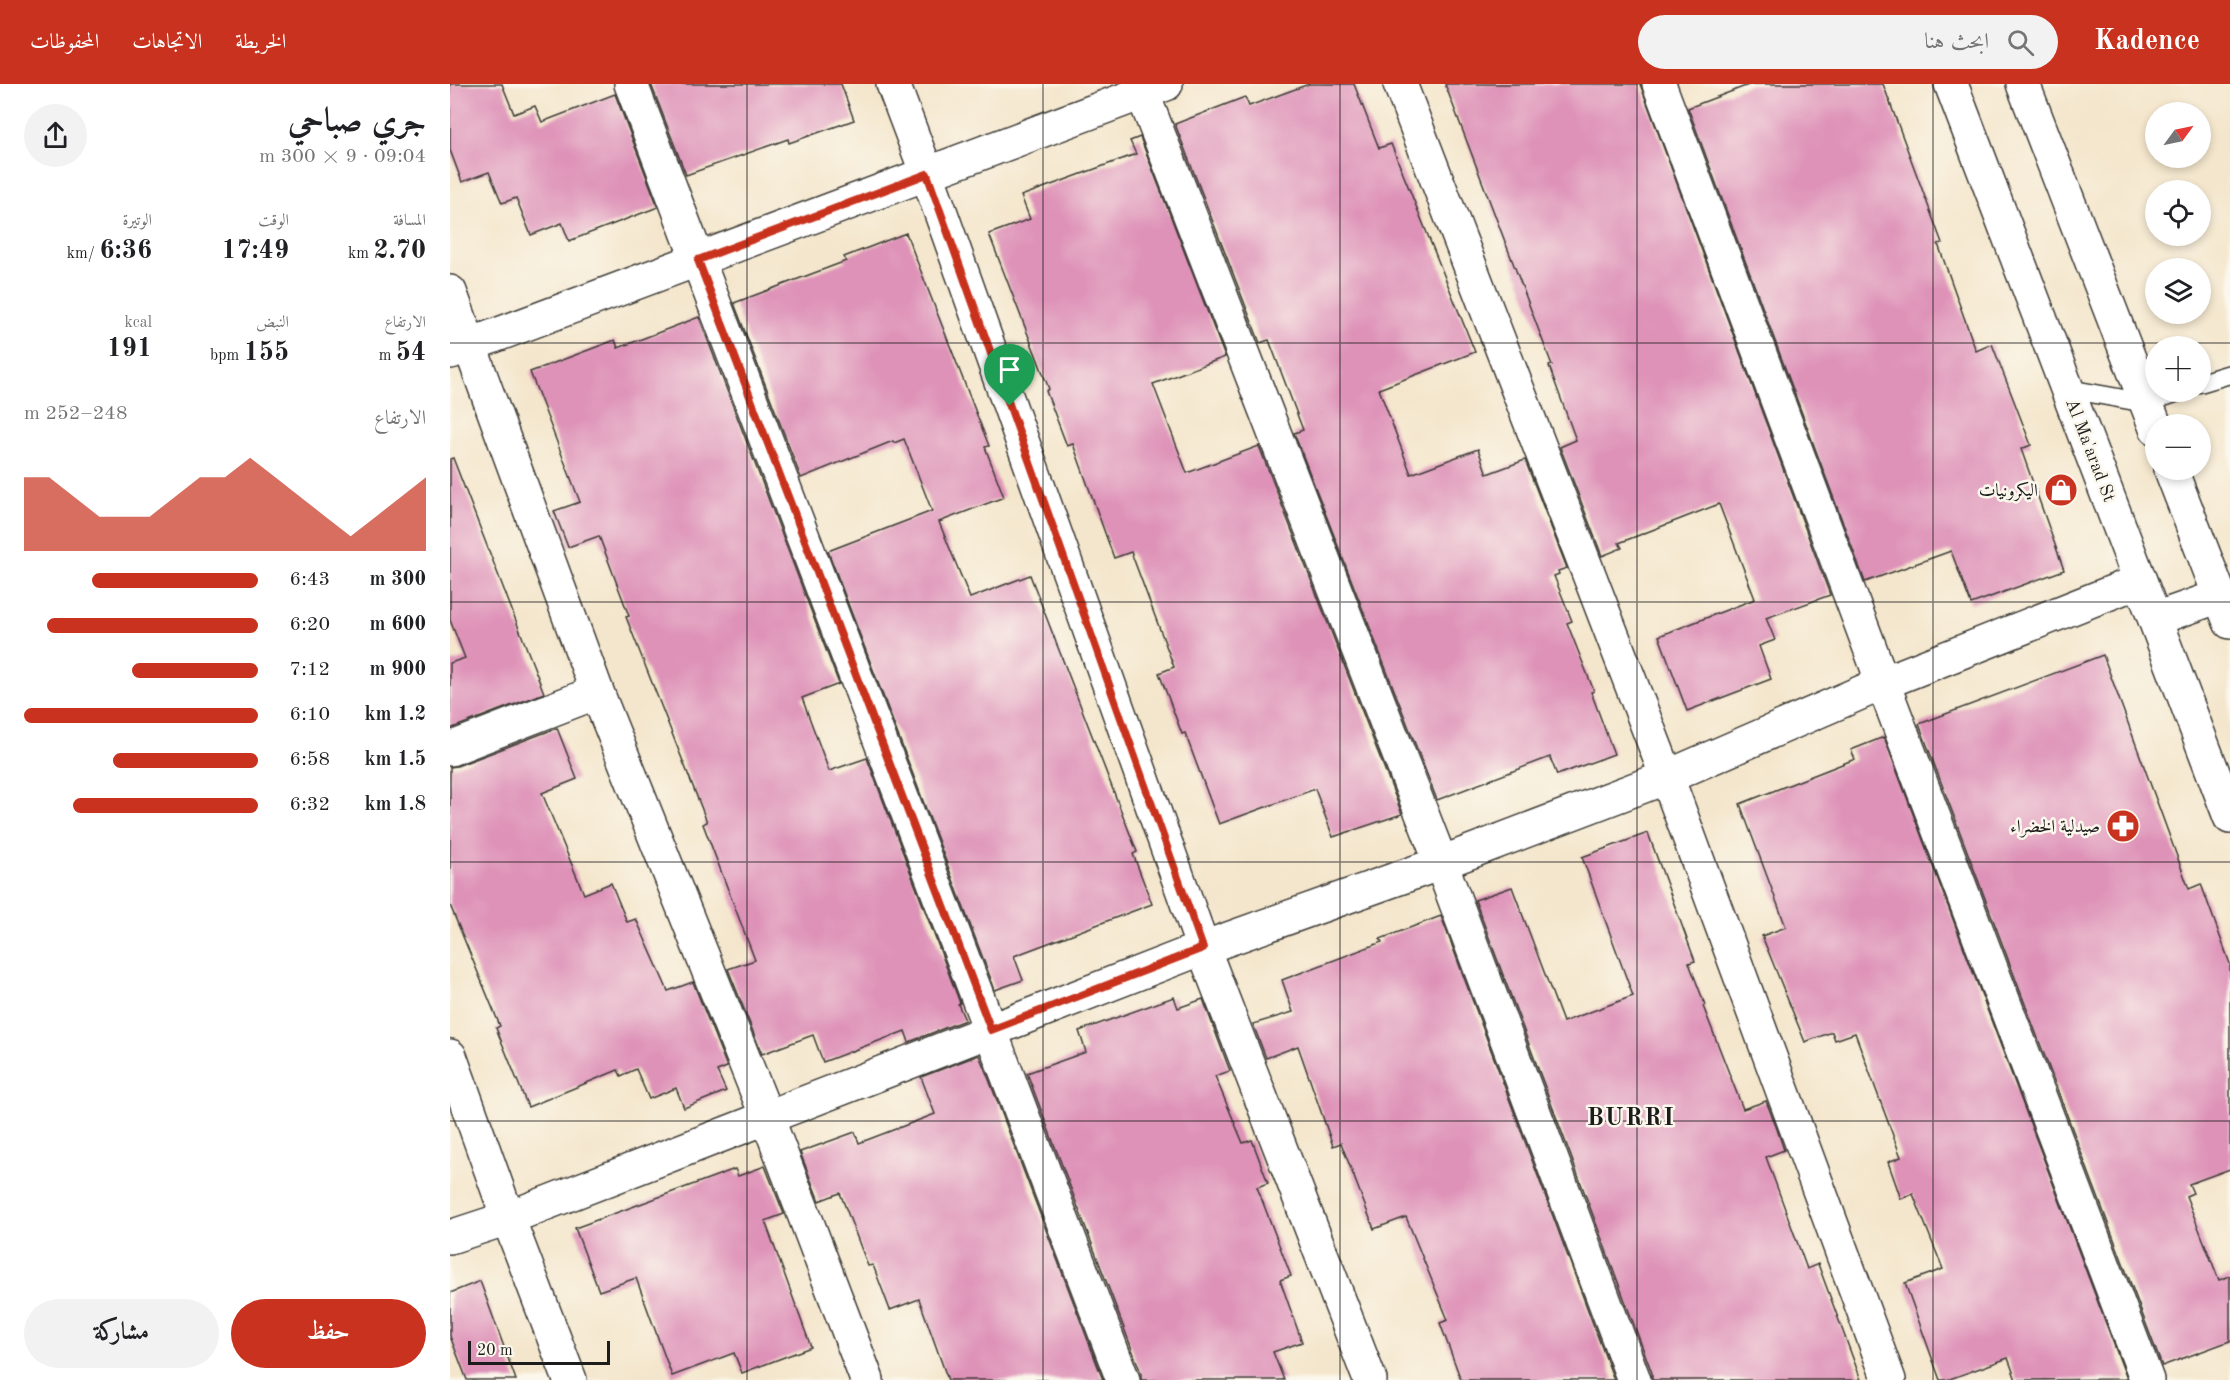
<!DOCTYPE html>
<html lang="ar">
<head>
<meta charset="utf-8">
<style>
	body { margin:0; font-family:"Old Standard TT",Amiri,serif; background:#f2f2f2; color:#202124; direction:rtl; height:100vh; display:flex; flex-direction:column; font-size:22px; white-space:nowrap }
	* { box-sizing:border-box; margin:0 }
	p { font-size:20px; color:#757577 }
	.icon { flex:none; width:33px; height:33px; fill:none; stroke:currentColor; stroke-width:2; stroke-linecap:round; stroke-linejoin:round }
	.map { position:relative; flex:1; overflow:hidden; direction:ltr }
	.drawer { display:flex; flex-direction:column; background:#fff; width:450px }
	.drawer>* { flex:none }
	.needle { width:39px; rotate:57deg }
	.controls { position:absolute; left:1695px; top:18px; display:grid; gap:12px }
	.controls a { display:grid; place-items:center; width:66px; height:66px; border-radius:50%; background:#fff; box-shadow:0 3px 9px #0003; font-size:30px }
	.scale { position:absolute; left:18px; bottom:15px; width:142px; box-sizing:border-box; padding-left:6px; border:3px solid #1c1c1c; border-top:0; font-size:16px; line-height:21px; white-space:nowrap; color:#1c1c1c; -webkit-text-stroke:4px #fbf7ec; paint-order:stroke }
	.pin { position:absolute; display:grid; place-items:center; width:51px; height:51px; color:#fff; margin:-62px -26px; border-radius:50% 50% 50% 0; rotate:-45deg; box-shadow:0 0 6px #0007 }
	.pin .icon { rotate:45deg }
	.round { display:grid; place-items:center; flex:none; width:63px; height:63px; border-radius:32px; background:#f2f2f2 }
	.head { display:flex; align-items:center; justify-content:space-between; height:102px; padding:0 24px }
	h1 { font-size:33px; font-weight:700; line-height:45px }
	.stats { display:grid; grid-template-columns:repeat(3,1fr); gap:9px; height:102px; padding:6px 24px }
	.stats div { display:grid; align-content:center }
	.stats b { font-size:26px; font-weight:700 }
	.stats small { font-size:16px; font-weight:400 }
	.stats p { font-size:16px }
	.chart { height:168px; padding:12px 24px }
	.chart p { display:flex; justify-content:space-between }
	.chart svg { width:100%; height:108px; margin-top:6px; fill:#c8321e; opacity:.7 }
	.action { display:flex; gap:12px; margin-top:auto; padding:12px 24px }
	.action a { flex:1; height:69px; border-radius:36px; background:#c8321e; color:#fff; font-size:24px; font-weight:700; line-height:69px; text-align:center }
	.action a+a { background:#f2f2f2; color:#202124 }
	ul { padding:0 24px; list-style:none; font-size:20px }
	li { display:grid; grid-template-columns:96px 72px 1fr; align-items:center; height:45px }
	li i { height:15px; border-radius:8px; background:#c8321e }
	header { display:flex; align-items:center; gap:36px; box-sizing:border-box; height:84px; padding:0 30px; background:#c8321e; color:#fff }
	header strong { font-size:28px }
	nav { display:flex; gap:33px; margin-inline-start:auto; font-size:21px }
	.search { width:420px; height:54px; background:#f2f2f2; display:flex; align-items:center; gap:15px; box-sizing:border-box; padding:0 21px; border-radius:33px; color:#757577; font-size:22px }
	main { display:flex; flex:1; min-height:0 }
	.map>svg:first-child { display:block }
</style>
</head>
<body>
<header>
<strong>Kadence</strong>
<div class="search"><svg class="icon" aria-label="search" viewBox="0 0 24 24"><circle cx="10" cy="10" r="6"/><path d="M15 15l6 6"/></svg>ابحث هنا</div>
<nav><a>الخريطة</a><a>الاتجاهات</a><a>المحفوظات</a></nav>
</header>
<main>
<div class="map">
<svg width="1780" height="1296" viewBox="0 0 1780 1296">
	<rect width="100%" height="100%" fill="#fbf7ec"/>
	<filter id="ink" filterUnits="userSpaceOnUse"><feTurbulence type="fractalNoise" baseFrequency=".0167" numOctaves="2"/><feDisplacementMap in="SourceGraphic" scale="12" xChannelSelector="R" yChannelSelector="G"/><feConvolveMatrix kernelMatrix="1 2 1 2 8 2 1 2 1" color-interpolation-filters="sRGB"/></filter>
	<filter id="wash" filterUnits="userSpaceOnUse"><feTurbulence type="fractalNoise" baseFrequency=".008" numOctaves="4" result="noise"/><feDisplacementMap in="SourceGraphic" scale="24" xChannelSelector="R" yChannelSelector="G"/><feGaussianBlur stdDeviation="1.35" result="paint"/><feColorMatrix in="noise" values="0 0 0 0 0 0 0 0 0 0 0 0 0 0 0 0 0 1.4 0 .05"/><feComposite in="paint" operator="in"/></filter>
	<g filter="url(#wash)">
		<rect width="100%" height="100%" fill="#f4e6cc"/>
		<g id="blocks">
			<g fill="#de92b8">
				<polygon points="0,0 52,0 64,30 85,22 92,38 165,10 208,123 119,157 112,139 81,151 66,114 52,119 39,88 12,98 0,66"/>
				<polygon points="201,0 391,0 404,36 339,59 338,55 236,91"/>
				<polygon points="859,0 904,0 929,64 941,60 1025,268 929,305 961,390 1028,365 1037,390 1075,376 1117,484 1108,487 1109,490 1104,492 1122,537 1117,539 1144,607 1141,608 1164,670 1107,691 1100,673 987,716 844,349 853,346 819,256 810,259 725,40 795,13 799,22"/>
				<polygon points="995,0 1190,0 1380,511 1316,534 1325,556 1309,562 1321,595 1237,627 1209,552 1305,515 1269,420 1169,459 1172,464 1152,472 1110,363 1126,356 1099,282 1102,281"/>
				<polygon points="1301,0 1433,0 1492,159 1488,160 1526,267 1542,260 1581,361 1571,365 1614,486 1521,520 1501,467 1415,498 1238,24"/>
				<polygon points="690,53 775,273 703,300 737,389 809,362 952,730 883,753 865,705 769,740 735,649 732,650 709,589 724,583 681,468 664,474 623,360 617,362 596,307 599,305 539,150 580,135 571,112 686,70 680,57"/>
				<polygon points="456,149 539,362 535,363 554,413 489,438 520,514 580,491 687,768 683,770 702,820 564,872 573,896 545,906 378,467 482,427 454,355 444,359 443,357 351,394 284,219 396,177 394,173"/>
				<polygon points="249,233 389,600 352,614 379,687 417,674 510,919 508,920 515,936 459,958 455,947 373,978 363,951 312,970 278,885 305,876 253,740 257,738 176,533 179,532 149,452 118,463 104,427 130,418 80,288 165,256 168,264"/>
				<polygon points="3,374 94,609 0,645 0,579 15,574 0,536 0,375"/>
				<polygon points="1653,571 1739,805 1751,800 1780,880 1780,1085 1739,1100 1743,1109 1736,1112 1769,1196 1780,1192 1780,1257 1712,1282 1469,640"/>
				<polygon points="107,644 127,695 92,709 134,810 161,799 177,838 186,835 218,907 243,898 277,983 267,987 276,1007 234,1024 226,1004 199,1015 186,985 171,992 168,986 78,1023 46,944 50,942 0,821 0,683 7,682"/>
				<polygon points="1434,653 1677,1295 1566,1296 1558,1274 1497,1296 1490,1296 1455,1199 1493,1185 1463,1110 1451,1115 1438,1078 1451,1073 1405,949 1385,956 1382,948 1355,958 1312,852 1336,843 1290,720 1405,675 1401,666"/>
				<polygon points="1198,749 1245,877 1239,879 1255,921 1253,922 1293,1025 1316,1017 1327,1045 1334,1066 1316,1073 1357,1185 1368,1180 1411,1296 1202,1296 1202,1289 1025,816 1062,803 1113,938 1183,912 1132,773"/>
				<polygon points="991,832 1164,1296 1011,1296 990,1239 998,1236 956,1133 924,1145 891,1059 883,1062 848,962 816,974 803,940 843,928 832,896 932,858 930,855"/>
				<polygon points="724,913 728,924 753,915 780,987 765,992 793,1059 802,1056 818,1099 807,1103 841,1192 830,1196 852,1258 823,1268 834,1296 691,1296 691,1289 577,989 636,968 629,947"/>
				<polygon points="529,971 538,993 653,1296 498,1296 469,1215 440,1226 423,1181 418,1182 390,1109 369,1117 350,1068 405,1048 409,1059 485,1030 471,993"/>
				<polygon points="315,1082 334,1130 315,1137 361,1263 292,1289 284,1269 222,1292 186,1194 149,1207 125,1144 285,1085 288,1092"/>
				<polygon points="30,1197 66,1296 17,1296 0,1252 0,1209"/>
			</g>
		</g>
	</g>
	<g filter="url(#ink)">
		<use href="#blocks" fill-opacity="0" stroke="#3c3a36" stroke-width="1.5"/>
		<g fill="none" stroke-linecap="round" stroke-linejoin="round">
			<g stroke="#3c3a36" stroke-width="21">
				<g id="service">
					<polyline points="1750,299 1780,290"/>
					<polyline points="1618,305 1696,319 1728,308"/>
				</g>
			</g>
			<g stroke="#3c3a36" stroke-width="36">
				<g id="minor">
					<polyline points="181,0 673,1296"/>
					<polyline points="443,0 477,90 753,864 920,1296"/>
					<polyline points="689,0 991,779 1184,1296"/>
					<polyline points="950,0 1217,693 1439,1296"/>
					<polyline points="1209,0 1433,599 1697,1296"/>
					<polyline points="0,208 147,608 317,1033 417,1296"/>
					<polyline points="1,268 716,0"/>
					<polyline points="0,665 147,608"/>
					<polyline points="0,972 58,1134 120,1296"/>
					<polyline points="0,1153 58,1134 753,864 991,779 1217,693 1433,599 1690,497"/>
				</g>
			</g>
			<g stroke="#3c3a36" stroke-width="36">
				<g id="secondary">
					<polyline points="1501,0 1780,733"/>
					<polyline points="1573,0 1706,344"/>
					<polyline points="1721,386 1780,538"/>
					<polyline points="1705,535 1770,512"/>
				</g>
			</g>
			<use href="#service" stroke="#fff" stroke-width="18"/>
			<use href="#minor" stroke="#fff" stroke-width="33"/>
			<use href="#secondary" stroke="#fff" stroke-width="33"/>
		</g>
	</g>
	<g fill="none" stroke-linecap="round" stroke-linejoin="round" filter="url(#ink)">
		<g stroke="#fff" stroke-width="12">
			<polygon id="route" points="477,90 753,864 541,946 248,176"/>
		</g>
		<use href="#route" stroke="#c8321e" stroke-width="8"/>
	</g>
	<path fill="none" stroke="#1c1c1c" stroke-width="1.5" stroke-opacity="0.55" d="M 297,0 L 297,1296M 593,0 L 593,1296M 890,0 L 890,1296M 1187,0 L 1187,1296M 1483,0 L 1483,1296M 0,259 L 1780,259M 0,518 L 1780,518M 0,778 L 1780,778M 0,1037 L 1780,1037"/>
	<defs>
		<g id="shop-disc" transform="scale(1.725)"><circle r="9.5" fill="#c8321e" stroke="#fbf7ec"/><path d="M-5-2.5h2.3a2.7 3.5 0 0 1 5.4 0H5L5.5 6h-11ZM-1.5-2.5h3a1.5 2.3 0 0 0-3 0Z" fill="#fff"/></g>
		<g id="pharmacy-disc" transform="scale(1.725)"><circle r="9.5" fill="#c8321e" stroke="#fbf7ec"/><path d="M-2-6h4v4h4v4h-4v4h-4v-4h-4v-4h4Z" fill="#fff"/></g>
	</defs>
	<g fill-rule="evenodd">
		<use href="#shop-disc" x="1611" y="406"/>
		<use href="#pharmacy-disc" x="1673" y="742"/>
	</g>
	<g text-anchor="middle" stroke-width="5" stroke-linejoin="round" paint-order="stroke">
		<g font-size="18" fill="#1c1c1c" stroke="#fbf7ec">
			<text transform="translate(1641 366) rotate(69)" y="6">Al Ma'arad St</text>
		</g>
		<g font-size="18" fill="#1c1c1c" stroke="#fbf7ec" text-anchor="end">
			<text x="1588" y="412">اليكرونيات</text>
			<text x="1650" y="748">صيدلية الخضراء</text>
		</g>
		<g font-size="24" font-weight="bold" letter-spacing="1.5" fill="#1c1c1c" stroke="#fbf7ec">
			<text x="1181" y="1041">BURRI</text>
		</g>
	</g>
</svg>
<div class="controls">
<a><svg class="needle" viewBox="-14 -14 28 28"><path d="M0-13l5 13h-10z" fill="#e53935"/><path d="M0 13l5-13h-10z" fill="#757577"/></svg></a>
<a><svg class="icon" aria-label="locate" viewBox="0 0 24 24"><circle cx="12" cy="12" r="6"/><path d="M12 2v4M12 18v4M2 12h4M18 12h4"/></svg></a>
<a><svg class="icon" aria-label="layers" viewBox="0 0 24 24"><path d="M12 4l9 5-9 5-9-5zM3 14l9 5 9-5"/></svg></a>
<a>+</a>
<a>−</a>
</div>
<div class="scale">20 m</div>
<div class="pin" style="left:560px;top:322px;background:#1e9e55"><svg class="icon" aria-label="arrive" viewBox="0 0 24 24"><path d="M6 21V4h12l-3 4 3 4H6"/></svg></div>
</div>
<section class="drawer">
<div class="head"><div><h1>جري صباحي</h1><p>09:04 · 9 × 300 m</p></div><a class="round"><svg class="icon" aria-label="share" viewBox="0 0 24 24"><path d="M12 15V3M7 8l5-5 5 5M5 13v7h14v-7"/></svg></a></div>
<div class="stats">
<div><p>المسافة</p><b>2.70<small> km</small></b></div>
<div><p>الوقت</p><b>17:49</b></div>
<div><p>الوتيرة</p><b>6:36<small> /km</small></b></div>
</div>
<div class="stats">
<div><p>الارتفاع</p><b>54<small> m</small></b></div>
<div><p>النبض</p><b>155<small> bpm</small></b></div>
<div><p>kcal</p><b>191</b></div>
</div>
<div class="chart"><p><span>الارتفاع</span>248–252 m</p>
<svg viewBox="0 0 160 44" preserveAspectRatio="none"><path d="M0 44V14L10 14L20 22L30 30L40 30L50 30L60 22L70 14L80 14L90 6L100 14L110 22L120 30L130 38L140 30L150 22L160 14V44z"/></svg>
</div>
<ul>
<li><b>300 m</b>6:43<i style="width:71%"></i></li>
<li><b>600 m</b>6:20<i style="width:90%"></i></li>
<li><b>900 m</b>7:12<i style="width:54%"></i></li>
<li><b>1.2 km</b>6:10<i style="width:100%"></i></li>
<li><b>1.5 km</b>6:58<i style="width:62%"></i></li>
<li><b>1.8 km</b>6:32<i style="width:79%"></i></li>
</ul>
<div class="action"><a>حفظ</a><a>مشاركة</a></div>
</section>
</main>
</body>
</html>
